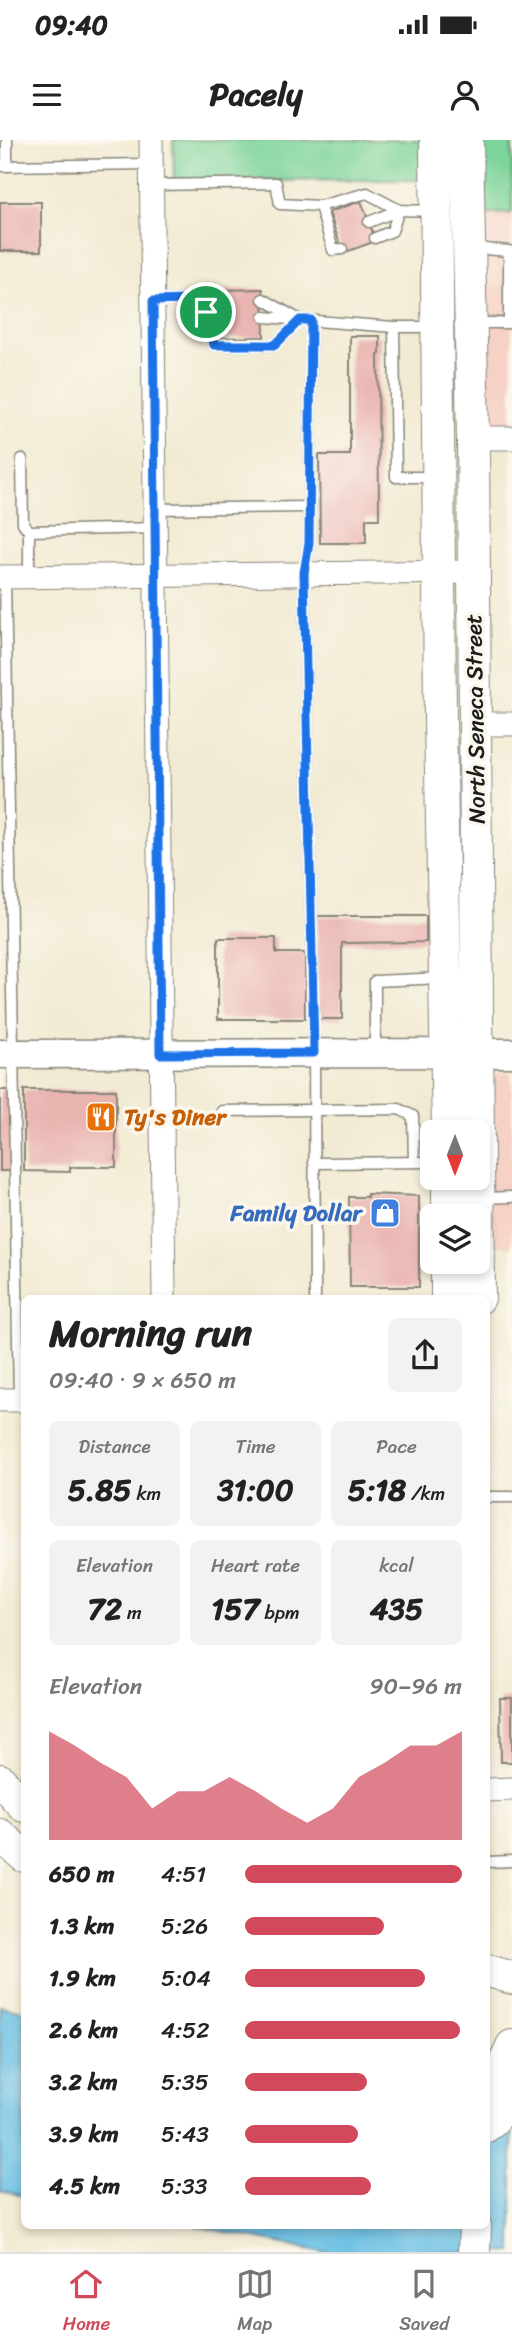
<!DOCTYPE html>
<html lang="en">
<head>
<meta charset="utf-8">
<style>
	body { margin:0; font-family:Sriracha,sans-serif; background:#f2f2f2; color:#222; height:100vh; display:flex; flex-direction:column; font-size:26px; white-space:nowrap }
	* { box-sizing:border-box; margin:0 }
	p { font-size:23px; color:#767676 }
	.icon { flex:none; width:38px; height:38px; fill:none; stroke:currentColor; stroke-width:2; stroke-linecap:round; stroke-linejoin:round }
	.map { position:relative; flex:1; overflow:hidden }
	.drawer { position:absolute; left:21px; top:1155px; width:469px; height:934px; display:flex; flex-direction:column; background:#fff; border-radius:10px; box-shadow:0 4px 10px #0003 }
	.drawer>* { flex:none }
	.needle { width:46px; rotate:180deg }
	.fabs { position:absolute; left:420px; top:980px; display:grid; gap:14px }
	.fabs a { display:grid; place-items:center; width:70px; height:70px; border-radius:10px; background:#fff; box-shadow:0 4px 10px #0003; font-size:35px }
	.pin { position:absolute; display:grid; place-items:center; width:60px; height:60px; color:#fff; margin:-30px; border:4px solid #fff; border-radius:50%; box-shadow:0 2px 7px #0007 }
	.round { display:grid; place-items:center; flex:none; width:74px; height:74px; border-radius:10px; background:#f2f2f2 }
	.head { display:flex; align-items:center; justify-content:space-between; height:119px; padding:0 28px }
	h1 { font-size:38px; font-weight:800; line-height:52px }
	.metrics { display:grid; grid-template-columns:repeat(3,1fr); gap:10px; height:119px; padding:7px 28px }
	.metrics div { display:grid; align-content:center; border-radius:10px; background:#f2f2f2; text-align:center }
	.metrics b { font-size:30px; font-weight:800 }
	.metrics small { font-size:19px; font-weight:400 }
	.metrics p { font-size:19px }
	.chart { height:196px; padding:14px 28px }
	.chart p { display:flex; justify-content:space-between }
	.chart svg { width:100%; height:126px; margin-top:7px; fill:#d1495b; opacity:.7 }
	ul { padding:0 28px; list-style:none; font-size:23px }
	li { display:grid; grid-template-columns:112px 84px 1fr; align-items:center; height:52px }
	li i { height:18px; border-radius:9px; background:#d1495b }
	.status { display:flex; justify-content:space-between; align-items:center; height:49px; padding:0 35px; background:#fff; direction:ltr }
	.status svg { height:19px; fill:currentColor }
	header { display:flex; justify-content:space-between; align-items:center; height:91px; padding:0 28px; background:#fff; font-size:32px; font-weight:800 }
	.dock { display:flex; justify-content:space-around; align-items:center; height:98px; border-top:2px solid #e0e0e0; background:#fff; font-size:19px; color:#767676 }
	.dock a { display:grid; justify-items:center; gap:4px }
	.dock .selected { color:#d1495b }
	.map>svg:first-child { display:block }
</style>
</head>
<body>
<div class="status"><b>09:40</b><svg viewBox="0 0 49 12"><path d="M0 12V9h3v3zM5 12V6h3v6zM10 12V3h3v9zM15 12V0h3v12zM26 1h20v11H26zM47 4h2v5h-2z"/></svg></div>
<header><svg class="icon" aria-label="menu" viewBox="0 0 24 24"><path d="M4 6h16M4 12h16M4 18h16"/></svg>Pacely<svg class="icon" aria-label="person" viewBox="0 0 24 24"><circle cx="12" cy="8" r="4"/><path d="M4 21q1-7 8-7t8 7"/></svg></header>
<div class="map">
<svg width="512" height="2112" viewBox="0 0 512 2112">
	<rect width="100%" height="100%" fill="#fbf7ec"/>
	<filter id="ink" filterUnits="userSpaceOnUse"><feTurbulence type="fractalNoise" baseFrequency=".0143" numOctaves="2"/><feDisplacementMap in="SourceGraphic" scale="14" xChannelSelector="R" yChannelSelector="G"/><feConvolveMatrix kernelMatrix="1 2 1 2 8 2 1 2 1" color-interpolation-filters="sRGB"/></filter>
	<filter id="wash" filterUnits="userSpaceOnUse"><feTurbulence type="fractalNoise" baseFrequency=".00686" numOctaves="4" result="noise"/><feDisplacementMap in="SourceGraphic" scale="28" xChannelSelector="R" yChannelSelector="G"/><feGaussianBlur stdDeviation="1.57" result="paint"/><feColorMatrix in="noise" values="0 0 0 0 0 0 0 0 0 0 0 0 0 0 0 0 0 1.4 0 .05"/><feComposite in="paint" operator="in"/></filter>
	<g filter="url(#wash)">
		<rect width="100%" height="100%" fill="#f2ebd4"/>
		<g fill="#f6d1c5">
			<polygon points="512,73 512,286 497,286 489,282 484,271 485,74"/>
			<polygon points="498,933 512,933 512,1106 489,1106 492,940"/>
		</g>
		<g fill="#7bd49a" stroke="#4c785b" stroke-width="2">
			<polygon points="173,0 425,0 427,40 174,41"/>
			<polygon points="482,0 512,0 512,73 485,74"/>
		</g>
		<g fill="#68bfe5" stroke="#426e80" stroke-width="2">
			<polygon points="0,1866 24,1871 24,2056 0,2051"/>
			<polygon points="487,1942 512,1946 512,2112 324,2112 196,2086 486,2086"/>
		</g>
		<g id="blocks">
			<g fill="#eab4b1">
				<polygon points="361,61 376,101 343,113 329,72"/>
				<rect x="0" y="62" width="41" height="49"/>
				<polygon points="263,149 264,197 222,198 221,150"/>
				<polygon points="350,196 380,196 380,214 378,214 379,379 366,379 366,403 320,403 319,315 350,315"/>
				<polygon points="317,776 426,776 426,802 342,803 342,879 318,879"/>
				<polygon points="218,798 276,798 276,813 305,813 305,879 218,879"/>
				<polygon points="0,950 10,950 11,1031 0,1031"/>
				<polygon points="24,950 116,950 116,1027 70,1027 70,1032 24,1031"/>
				<polygon points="367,1054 419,1056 419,1147 350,1147 349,1057 367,1057"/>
				<polygon points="500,1558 512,1558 512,1622 501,1622"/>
			</g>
		</g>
	</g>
	<g filter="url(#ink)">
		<use href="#blocks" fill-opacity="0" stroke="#878478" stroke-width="2"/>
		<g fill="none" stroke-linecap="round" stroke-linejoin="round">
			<g stroke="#878478" stroke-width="13">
				<g id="service">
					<polyline points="7,0 7,26"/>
					<polyline points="0,26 151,24"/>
					<polyline points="152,45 276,43 280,64 320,66"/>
					<polyline points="369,82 399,70"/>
					<polyline points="375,98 392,91 399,70"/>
					<polyline points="472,108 509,111 509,183"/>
					<polyline points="342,109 333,110 320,66 367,53 399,70 434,71"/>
					<polyline points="221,159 206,172 214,205 275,205 300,180 263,159"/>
					<polyline points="153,161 186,160 206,172 221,178"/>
					<polyline points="264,177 394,187"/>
					<polyline points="311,180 309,403 304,433 314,913 315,1158"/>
					<polyline points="473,183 512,183"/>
					<polyline points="22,319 23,383 29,391 156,388"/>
					<polyline points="434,337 396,337 394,187 434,187"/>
					<polyline points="156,369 310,367"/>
					<polyline points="29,391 29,437"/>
					<polyline points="5,437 19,1260"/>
					<polyline points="375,911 375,841 443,838"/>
					<polyline points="222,971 399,969 413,976 414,1022"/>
					<polyline points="314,1023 432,1022"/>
					<polyline points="481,1058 512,1057"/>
					<polyline points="486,1357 512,1357"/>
					<polyline points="486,1722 512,1721"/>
				</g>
			</g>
			<g stroke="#878478" stroke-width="25">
				<g id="minor">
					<polyline points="151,0 164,1158"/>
					<polyline points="473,298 512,298"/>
					<polyline points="0,437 473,432"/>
					<polyline points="476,584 512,584"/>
					<polyline points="0,1260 24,1260"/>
					<polyline points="486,1650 512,1649"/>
				</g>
			</g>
			<g stroke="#878478" stroke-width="31">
				<polyline id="tertiary" points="0,914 512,913"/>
			</g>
			<g stroke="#878478" stroke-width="34">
				<g id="secondary">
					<polyline points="436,0 440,580 448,992"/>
					<polyline points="467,0 473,298 479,1158"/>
					<polyline points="448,1076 448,1038"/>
					<polyline points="447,1158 447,1122"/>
					<polyline points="0,1640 24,1666"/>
					<polyline points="0,1695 24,1716"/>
					<polyline points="486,1830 512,1838"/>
					<polyline points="486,1986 496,1977 498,1939 512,1906"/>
					<polyline points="474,2112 475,2086"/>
				</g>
			</g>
			<use href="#service" stroke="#fff" stroke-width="10"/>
			<use href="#minor" stroke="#fff" stroke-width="23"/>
			<use href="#tertiary" stroke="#fff" stroke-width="28"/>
			<use href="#secondary" stroke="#fff" stroke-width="32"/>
		</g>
	</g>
	<g fill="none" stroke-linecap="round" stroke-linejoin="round" filter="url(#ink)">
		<g stroke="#fff" stroke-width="14">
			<polygon id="route" points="186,160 206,172 214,205 275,205 300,180 311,180 309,403 304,433 314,913 160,914 153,161"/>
		</g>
		<use href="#route" stroke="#1a73e8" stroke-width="9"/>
	</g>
	<defs>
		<g id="restaurant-square" transform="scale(1.575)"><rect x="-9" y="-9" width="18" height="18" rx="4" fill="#e8710a" stroke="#fbf7ec"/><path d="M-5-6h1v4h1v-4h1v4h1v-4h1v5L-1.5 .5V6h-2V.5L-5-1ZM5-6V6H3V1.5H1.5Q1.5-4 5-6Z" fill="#fff"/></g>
		<g id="shop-square" transform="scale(1.575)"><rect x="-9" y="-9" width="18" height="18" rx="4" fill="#3f7fe0" stroke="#fbf7ec"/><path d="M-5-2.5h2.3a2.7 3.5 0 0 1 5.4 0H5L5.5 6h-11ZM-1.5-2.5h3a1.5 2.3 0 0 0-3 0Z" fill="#fff"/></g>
	</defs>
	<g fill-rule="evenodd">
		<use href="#restaurant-square" x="101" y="977"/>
		<use href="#shop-square" x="385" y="1073"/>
	</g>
	<g text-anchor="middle" stroke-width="7" stroke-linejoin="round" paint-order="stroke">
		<g font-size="23" fill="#1c1c1c" stroke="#fbf7ec">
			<text transform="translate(475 579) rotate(-91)" y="8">North Seneca Street</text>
		</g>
		<g font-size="23" font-weight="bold" fill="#c56008" stroke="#fbf7ec" text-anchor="start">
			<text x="124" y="985">Ty's Diner</text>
		</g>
		<g font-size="23" font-weight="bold" fill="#366cbe" stroke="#fbf7ec" text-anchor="end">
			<text x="362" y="1081">Family Dollar</text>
		</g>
	</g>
</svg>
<div class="fabs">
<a><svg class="needle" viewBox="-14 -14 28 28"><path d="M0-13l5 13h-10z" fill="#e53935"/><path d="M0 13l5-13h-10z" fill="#767676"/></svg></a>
<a><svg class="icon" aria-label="layers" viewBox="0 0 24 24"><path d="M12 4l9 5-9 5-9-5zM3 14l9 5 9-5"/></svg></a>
</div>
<div class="pin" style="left:206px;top:172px;background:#1e9e55"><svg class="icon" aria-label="arrive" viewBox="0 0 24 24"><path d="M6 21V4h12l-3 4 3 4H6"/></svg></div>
<section class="drawer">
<div class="head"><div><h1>Morning run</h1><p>09:40 · 9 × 650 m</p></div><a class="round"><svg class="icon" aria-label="share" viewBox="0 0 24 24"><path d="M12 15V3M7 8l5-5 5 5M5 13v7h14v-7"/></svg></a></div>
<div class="metrics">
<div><p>Distance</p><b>5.85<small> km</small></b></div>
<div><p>Time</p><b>31:00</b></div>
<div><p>Pace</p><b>5:18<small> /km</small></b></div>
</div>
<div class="metrics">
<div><p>Elevation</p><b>72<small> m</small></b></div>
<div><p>Heart rate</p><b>157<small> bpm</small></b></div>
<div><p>kcal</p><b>435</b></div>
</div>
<div class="chart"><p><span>Elevation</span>90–96 m</p>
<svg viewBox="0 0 160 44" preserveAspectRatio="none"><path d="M0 44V6L10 11L20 17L30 22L40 33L50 27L60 27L70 22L80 27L90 33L100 38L110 33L120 22L130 17L140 11L150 11L160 6V44z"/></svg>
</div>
<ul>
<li><b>650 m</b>4:51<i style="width:100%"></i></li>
<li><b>1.3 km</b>5:26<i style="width:64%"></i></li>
<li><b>1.9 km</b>5:04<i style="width:83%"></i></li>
<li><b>2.6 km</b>4:52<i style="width:99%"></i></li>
<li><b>3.2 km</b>5:35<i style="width:56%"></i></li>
<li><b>3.9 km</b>5:43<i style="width:52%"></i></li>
<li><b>4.5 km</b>5:33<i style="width:58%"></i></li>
</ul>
</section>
</div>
<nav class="dock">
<a class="selected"><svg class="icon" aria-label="home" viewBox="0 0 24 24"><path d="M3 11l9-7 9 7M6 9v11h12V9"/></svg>Home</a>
<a><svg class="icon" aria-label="map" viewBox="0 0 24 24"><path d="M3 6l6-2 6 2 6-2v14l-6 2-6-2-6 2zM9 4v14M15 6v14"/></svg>Map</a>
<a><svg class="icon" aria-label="saved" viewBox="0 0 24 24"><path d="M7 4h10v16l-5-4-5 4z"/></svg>Saved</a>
</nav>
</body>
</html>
